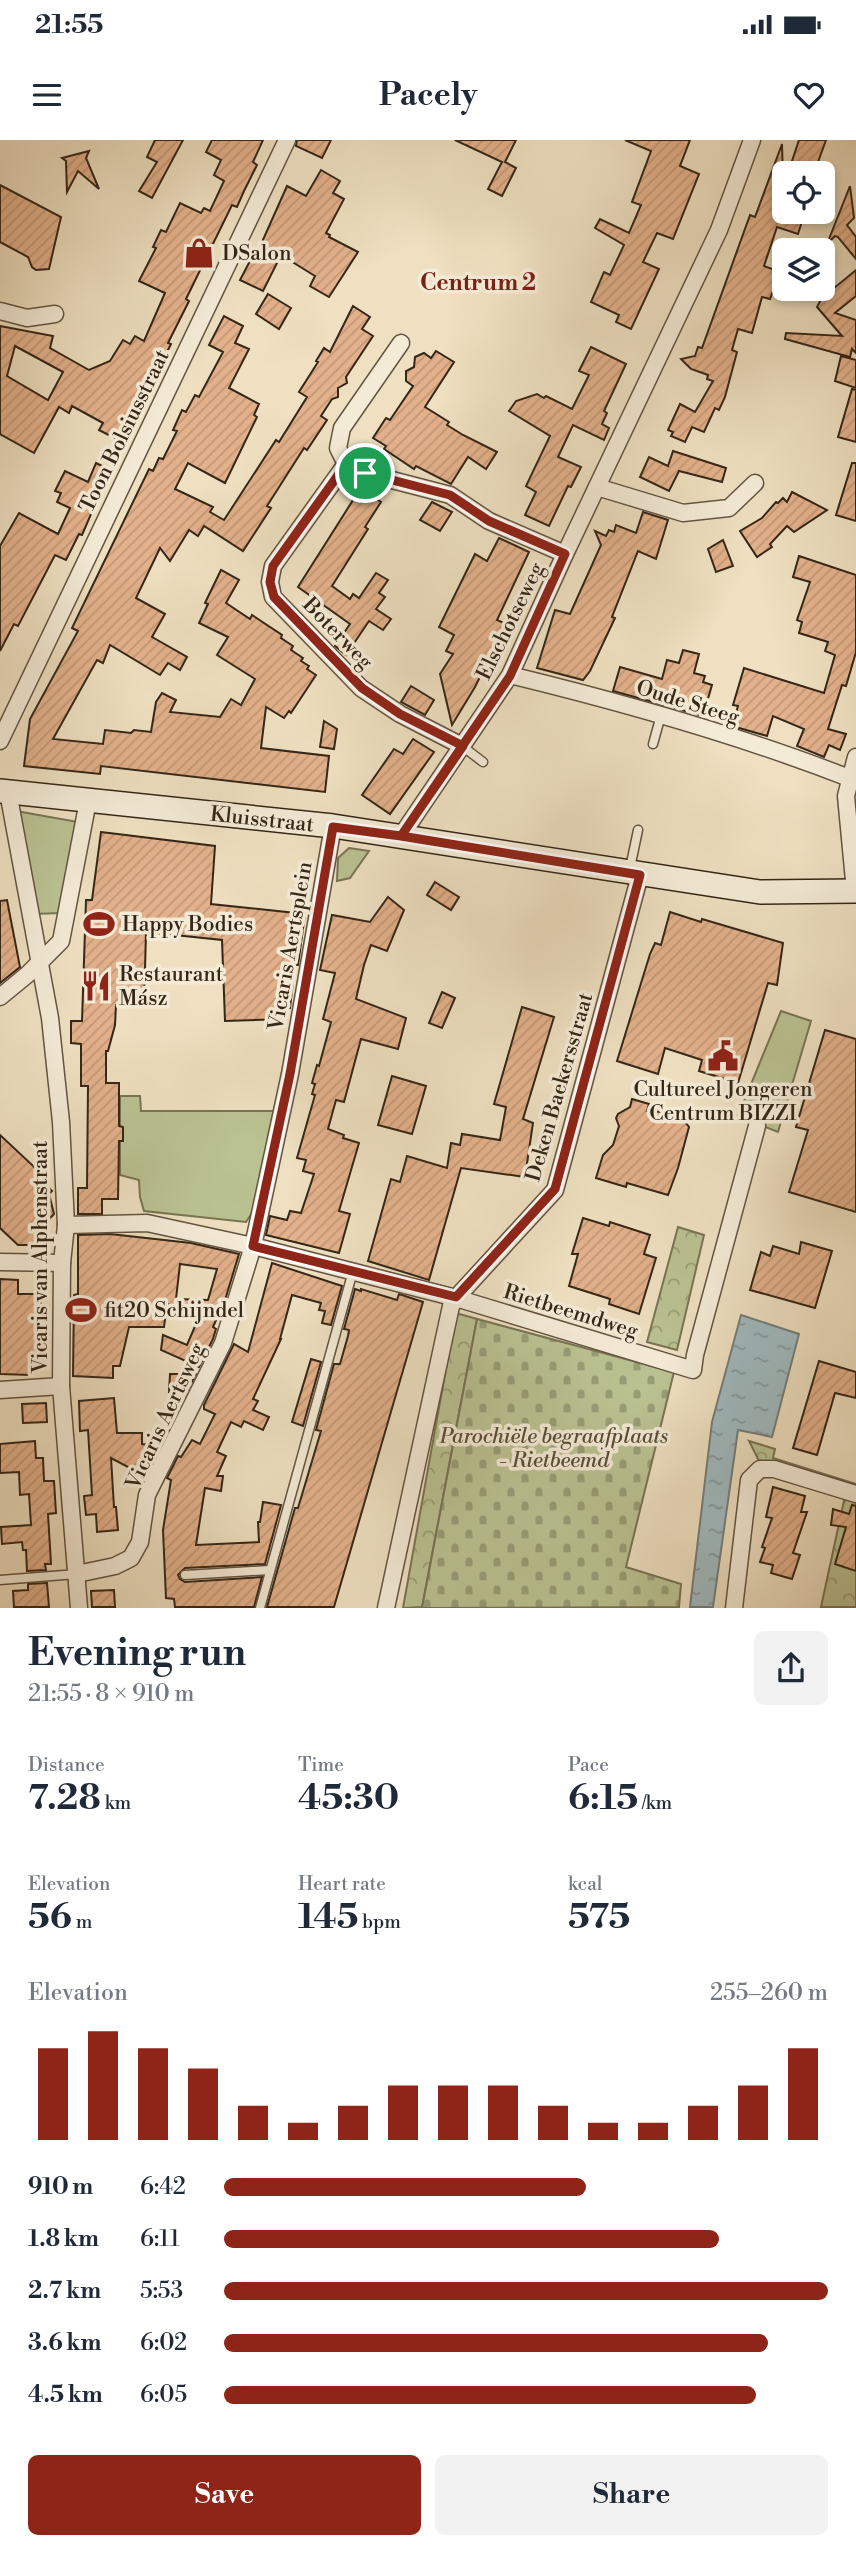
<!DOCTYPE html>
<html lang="en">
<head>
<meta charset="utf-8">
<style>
	body { margin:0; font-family:"Libre Bodoni",serif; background:#f2f2f3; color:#1f2937; height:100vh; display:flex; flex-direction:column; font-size:26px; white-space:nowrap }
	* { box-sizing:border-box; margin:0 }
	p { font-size:23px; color:#747a83 }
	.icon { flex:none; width:38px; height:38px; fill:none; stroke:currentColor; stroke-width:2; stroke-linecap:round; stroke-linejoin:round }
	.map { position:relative; height:1468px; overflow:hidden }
	.details { display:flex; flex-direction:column; background:#fff; flex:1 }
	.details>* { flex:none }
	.buttons { position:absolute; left:772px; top:21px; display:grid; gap:14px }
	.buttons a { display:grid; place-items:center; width:63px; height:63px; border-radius:10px; background:#fff; box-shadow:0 4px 10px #0003; font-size:35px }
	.pin { position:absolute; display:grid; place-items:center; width:60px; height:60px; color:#fff; margin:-30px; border:4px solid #fff; border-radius:50%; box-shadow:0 2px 7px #0007 }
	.round { display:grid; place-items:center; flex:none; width:74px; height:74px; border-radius:10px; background:#f2f2f3 }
	.summary { display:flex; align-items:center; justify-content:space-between; height:119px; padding:0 28px }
	h1 { font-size:38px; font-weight:800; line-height:52px }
	.figures { display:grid; grid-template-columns:repeat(3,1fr); gap:10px; height:119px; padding:7px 28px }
	.figures div { display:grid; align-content:center }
	.figures b { font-size:35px; font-weight:800 }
	.figures small { font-size:19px; font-weight:400 }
	.figures p { font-size:19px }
	.chart { height:196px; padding:14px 28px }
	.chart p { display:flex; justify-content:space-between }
	.chart svg { width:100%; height:126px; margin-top:7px; stroke:#8f2418; stroke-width:6 }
	.button { display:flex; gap:14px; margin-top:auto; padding:14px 28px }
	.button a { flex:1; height:80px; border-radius:10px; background:#8f2418; color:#fff; font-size:28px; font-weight:800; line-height:80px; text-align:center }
	.button a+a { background:#f2f2f3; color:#1f2937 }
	ul { padding:0 28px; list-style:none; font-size:23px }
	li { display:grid; grid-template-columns:112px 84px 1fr; align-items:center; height:52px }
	li i { height:18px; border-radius:9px; background:#8f2418 }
	.status { display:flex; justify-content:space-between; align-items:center; height:49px; padding:0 35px; background:#fff; direction:ltr }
	.status svg { height:19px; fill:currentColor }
	header { display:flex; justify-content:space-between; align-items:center; height:91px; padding:0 28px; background:#fff; font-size:32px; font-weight:800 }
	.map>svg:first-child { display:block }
</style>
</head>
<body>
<div class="status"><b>21:55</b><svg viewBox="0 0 49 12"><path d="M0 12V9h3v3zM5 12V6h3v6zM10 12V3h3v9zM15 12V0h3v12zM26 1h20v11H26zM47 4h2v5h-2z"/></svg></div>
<header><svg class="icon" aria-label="menu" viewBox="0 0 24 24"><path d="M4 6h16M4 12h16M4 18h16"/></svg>Pacely<svg class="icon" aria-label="heart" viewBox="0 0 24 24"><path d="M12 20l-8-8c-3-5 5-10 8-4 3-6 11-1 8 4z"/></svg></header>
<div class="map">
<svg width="856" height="1468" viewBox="0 0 856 1468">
	<defs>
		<pattern id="forest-crowns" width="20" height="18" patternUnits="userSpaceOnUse" patternTransform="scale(1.75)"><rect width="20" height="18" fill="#bac292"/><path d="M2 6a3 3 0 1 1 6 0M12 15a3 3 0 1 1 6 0" fill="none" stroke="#989d76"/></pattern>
		<pattern id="cemetery-stones" width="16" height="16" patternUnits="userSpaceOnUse" patternTransform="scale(1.75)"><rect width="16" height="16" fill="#bac292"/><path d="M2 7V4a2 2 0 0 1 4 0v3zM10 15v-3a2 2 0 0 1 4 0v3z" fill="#989d76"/></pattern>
		<pattern id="water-ripples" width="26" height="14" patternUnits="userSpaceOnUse" patternTransform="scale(1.75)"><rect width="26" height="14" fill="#a0babf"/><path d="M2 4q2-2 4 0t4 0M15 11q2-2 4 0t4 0" fill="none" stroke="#83979a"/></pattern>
		<pattern id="building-hatch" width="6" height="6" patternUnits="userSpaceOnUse" patternTransform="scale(1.75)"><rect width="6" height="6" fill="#e3b18b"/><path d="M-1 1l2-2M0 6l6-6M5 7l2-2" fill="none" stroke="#c39877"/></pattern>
	</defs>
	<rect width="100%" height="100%" fill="#eee0c1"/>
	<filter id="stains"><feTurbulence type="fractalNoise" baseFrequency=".00286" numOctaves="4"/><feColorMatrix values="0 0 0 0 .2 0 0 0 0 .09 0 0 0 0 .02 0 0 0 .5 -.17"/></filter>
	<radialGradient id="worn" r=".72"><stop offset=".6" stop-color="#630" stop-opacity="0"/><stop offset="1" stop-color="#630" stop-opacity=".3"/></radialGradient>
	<g fill="#bac292" stroke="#787454" stroke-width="2">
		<polygon points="16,671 78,682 60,773 34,774"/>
		<polygon points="349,708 369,711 350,738 337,741 338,718"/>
		<polygon points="781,871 811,881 778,992 738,976"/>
		<polygon points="120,956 140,956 141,971 274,971 252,1073 246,1082 144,1071 140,1057 139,1040 120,1035"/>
	</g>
	<g fill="url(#forest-crowns)" stroke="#787454" stroke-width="2">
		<polygon points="678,1087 704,1095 677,1210 647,1202"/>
		<polygon points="456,1173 477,1179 422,1467 403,1468"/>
		<polygon points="749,1301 775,1309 773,1318 856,1344 856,1467 821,1467 845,1356 762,1327"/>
	</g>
	<polygon fill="url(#cemetery-stones)" stroke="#787454" stroke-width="2" points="477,1179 674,1232 626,1427 681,1444 679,1467 422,1468"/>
	<polygon fill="url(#water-ripples)" stroke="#757f7c" stroke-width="2" points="741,1175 799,1194 772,1297 738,1290 713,1467 690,1467 712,1282"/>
	<g fill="url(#building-hatch)" stroke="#352617" stroke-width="2" fill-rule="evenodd">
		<polygon points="155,0 183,0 152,58 139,51 157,22 147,17"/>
		<path d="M 212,0 L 263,0 L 253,22 L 257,25 L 244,51 L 237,67 L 232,65 L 186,159 L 189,161 L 168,203 L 171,204 L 161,224 L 156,221 L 133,268 L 139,271 L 122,302 L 99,290 L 103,283 L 72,266 L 69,273 L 59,267 L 34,313 L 0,294 L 0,186 L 53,196 L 50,208 L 89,230 L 110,221 L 123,200 L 130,204 L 135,196 L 144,201 L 165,153 L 139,141 L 156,108 L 153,107 L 161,90 L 166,92 L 180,63 L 201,73 L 204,68 L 210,71 L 224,41 L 214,35 L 221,20 L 206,12 ZM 15,206 L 63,232 L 48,260 L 7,236 Z"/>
		<polygon points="297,0 331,0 322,18 296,6"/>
		<polygon points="455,0 516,0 505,22 516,28 502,56 488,49 502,22"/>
		<polygon points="625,0 690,0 680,26 699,34 673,99 657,93 643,122 659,129 631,189 616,182 619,175 591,162 604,132 610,135 624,105 595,88 600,79 629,93 641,65 632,62 651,11"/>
		<polygon points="799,0 826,0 814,33 788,33"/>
		<polygon points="782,4 784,72 804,75 798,94 777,87 764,126 780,132 770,159 762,157 752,193 738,189 732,210 737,212 725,257 719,270 715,268 704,292 692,287 685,302 671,296 673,292 668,290 680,264 695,272 713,241 707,239 708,235 691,229 681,219 695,216 698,207 702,208 750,75 755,77"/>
		<polygon points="89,11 86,18 99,49 78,31 67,52 66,21 62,18"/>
		<polygon points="321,30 340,41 333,53 344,59 326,93 330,95 329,97 358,112 329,157 310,146 315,136 281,115 263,151 240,140 251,119 254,120 287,46 306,56"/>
		<polygon points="0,45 61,77 49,129 36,130 32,127 28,117 0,102"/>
		<polygon points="850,46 854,78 847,85 856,97 856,119 838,97 835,96 827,104"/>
		<polygon points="856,130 856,156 835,173 856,180 856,213 852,209 850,217 785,199 786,193 842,196 817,167 825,152 827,154"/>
		<polygon points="268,154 291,168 279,189 256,174"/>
		<polygon points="353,166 370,177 362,189 373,196 346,237 347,243 338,248 338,257 332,259 321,276 327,280 307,310 304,308 267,366 271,368 243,411 204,386 198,396 189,390 170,421 160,408 136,458 165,474 152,497 187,517 180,530 168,523 160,535 110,505 103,523 97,520 53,599 103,604 105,590 131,593 134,590 151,592 156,562 162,553 176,560 170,572 220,577 231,559 241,565 255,539 217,515 228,497 199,483 208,464 205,463 221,430 239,440 226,463 250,479 252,475 282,495 281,498 293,506 291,510 303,518 301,521 309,526 307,529 316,535 291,573 289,571 284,578 266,567 261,608 329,616 325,652 101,626 100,634 24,626 30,579 78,491 72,488 149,329 153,331 159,318 163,319 177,291 173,290 182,270 186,272 195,255 199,257 223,212 209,205 224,176 243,186 235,203 249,209 229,248 259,264 254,275 257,277 225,343 188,323 175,349 213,367 210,372 224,380 276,300 279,302 307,257 299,252 318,222 316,221 324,208 330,212"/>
		<polygon points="591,207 626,224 604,271 607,273 602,284 609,288 604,300 573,285 558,317 581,327 571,347 568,346 549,386 525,375 536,352 526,346 550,296 509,271 516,261 537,254 544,258 546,256 572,269 589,235 579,231"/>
		<polygon points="436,211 454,222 425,267 449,282 447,285 463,295 497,312 486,329 468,317 451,344 416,326 414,329 384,309 386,306 373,298 386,278 390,280 413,246 406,241 406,231 414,227 415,217 424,213 431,218"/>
		<polygon points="841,216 856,220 856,248 835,241"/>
		<polygon points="852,249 856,250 856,302 838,297"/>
		<polygon points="673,311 726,328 722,342 679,331 669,351 640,337 649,317 668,326"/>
		<polygon points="96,323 110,330 82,395 79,394 66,420 55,415 18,486 14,484 0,511 0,406 19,373 58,394 70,368 57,362 61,353 55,351 65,331 88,342"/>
		<polygon points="852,323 856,323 856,381 836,375"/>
		<polygon points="360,349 381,362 365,387 368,389 332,446 350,459 353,454 359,458 376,433 388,440 379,453 385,457 376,469 391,479 383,490 369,481 346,515 335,506 350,484 298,447"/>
		<polygon points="792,352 827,370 794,392 787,386 770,404 772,407 757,417 740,391 762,378 776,362 778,363 783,358 787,362"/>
		<polygon points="432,362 452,372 440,391 420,380"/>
		<polygon points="643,372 668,380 656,419 638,411 612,477 615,478 590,531 583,540 537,528 555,470 570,474 601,405 595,391 606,396 609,390 614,392 616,385 636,393"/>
		<polygon points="499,398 529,412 497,480 506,484 475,547 452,585 440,534 453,514 446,511 454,495 439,487 475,414 487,421"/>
		<polygon points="723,400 733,426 716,432 708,409"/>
		<polygon points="799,416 856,435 856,512 846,546 842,545 828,589 846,594 840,610 829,605 824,617 797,606 804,589 773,576 767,596 732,586 738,566 733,565 744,528 824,553 835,515 825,511 828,502 799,493 802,482 797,480 810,442 793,437"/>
		<polygon points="683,510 699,514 694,533 705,536 703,542 712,545 703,576 613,551 620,527 662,539 667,520 679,523"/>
		<polygon points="411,546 434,560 425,575 401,562"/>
		<polygon points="324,581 337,589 334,609 320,607"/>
		<polygon points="413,599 434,612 390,674 362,655 394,609 403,614"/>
		<polygon points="101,692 215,706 211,764 305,774 299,818 298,825 295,825 290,868 288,868 286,879 225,881 222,800 146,792 144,866 116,865 115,885 108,911 106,911 106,943 119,943 119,986 123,987 123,1001 119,1001 118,1059 102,1059 102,1074 78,1074 78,1048 87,1048 88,946 81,946 81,904 71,903 71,881 82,881 86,760 92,760"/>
		<polygon points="435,742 459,757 451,770 427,755"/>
		<polygon points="388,757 404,770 387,811 371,805 364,825 356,859 406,878 398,909 361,899 344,962 336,960 328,989 344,995 343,998 359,1003 339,1071 350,1074 339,1113 266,1095 270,1076 287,1080 290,1071 301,1073 314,1034 303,1031 306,1020 297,1018 315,955 312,954 315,944 312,943 317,925 319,926 331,882 323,879 335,833 320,830 332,775 370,782"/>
		<polygon points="7,760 20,827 0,843 0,761"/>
		<polygon points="670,772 701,782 702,779 783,803 777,845 768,843 738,943 699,931 702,920 665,908 658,934 617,921 650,814 655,803 661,805"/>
		<polygon points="442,852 455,858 442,888 429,883"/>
		<polygon points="522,867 554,877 523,979 533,983 525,1037 461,1028 429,1140 368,1121 391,1039 400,1042 407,1016 447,1028 451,1003 460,1005 462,994 500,1000 506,967 494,964"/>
		<polygon points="825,890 856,899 856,1072 789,1052 808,990 796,987"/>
		<polygon points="392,936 426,946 412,994 378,985"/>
		<polygon points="632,959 649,964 647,971 678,973 689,987 678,1028 668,1055 627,1043 626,1047 596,1038 603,1015 613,1005 619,986 616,978 618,974 630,967"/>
		<polygon points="0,995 45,1037 42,1041 52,1051 49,1054 54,1074 41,1088 43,1105 18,1105 0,1088"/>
		<polygon points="583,1078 609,1086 610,1082 650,1095 644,1114 656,1118 639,1174 609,1164 610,1159 569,1146 578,1114 572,1114"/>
		<path d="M 110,1094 L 191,1103 L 239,1114 L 225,1160 L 213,1187 L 216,1189 L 213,1199 L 199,1227 L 161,1210 L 163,1195 L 187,1205 L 199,1177 L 167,1164 L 164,1187 L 129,1187 L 120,1226 L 113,1226 L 113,1238 L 73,1236 L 74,1155 L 78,1154 L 78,1095 ZM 180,1124 L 217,1129 L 208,1160 L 176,1159 Z"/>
		<polygon points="801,1102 832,1111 815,1168 750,1150 761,1112 770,1116 773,1106 799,1114"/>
		<polygon points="272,1123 342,1146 331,1185 322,1183 325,1171 319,1170 321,1163 292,1155 280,1199 281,1199 253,1259 258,1261 253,1270 269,1277 263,1290 244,1281 241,1287 231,1282 217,1312 226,1316 217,1336 223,1336 221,1351 205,1348 196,1405 259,1402 258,1382 260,1382 263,1362 281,1365 265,1424 185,1428 178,1435 180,1439 185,1442 262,1437 254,1467 175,1467 174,1459 166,1458 163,1390 171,1340 167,1338 178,1316 181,1317 192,1300 200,1304 215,1274 204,1269 204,1265 234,1204 248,1212"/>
		<polygon points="0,1139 18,1140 18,1154 41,1154 39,1213 30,1213 30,1235 0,1234"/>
		<polygon points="355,1149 361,1151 361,1149 397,1160 399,1154 423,1162 334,1467 267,1467 295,1368 298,1368 321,1291 316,1290 334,1224 340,1224 348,1196 349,1190 344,1189"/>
		<polygon points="311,1219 321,1222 303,1286 292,1282"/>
		<polygon points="819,1221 856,1232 856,1258 835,1253 817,1315 793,1308"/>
		<polygon points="170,1234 196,1234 186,1253 169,1252"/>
		<polygon points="114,1258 117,1293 142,1293 142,1304 160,1306 143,1335 111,1318 114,1367 116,1367 118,1390 97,1392 96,1374 86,1375 84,1356 92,1355 88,1290 80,1291 79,1261"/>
		<polygon points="46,1263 47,1282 23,1283 22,1264"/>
		<polygon points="35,1301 36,1318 43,1318 44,1341 54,1341 56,1373 48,1374 51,1424 45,1424 46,1430 27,1431 26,1410 23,1410 22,1402 2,1404 1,1387 31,1385 29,1354 20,1355 19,1332 0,1333 0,1304"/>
		<polygon points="773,1347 805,1356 801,1372 807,1372 793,1413 800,1415 792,1439 771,1433 773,1425 760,1422 765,1408 762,1407 772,1378 766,1377"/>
		<polygon points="852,1365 856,1366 856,1431 835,1424 846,1387 831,1385 833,1369 849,1374"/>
		<polygon points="47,1443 49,1467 14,1467 13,1451 28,1450 28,1444"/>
		<polygon points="114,1450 115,1467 92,1467 91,1451"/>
	</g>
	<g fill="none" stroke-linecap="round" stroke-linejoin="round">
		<g stroke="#635442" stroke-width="11">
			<g id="lane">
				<polyline points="653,604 661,575"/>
				<polyline points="462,606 483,622"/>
				<polyline points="630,728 638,690"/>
				<polyline points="185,1435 270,1430"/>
				<polyline points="0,1440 77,1434"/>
				<polyline points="260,1468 353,1131"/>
			</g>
		</g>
		<g stroke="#635442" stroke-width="19">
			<g id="street">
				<polyline points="0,171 27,178 55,174"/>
				<polyline points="346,324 273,426 270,442 273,457 361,548 400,574 462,606"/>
				<polyline points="346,324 365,333 450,355 489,381 565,414"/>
				<polyline points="346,324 338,308 342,288 401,203"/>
				<polyline points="597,347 683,373 729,368 755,343"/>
				<path d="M 510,535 C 625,563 739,595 849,638"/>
				<polyline points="0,601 287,0"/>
				<polyline points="8,652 50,878 61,982 66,1085 62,1123 61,1246 79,1468"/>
				<polyline points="401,696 510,535 565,414 719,90 752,0"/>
				<polyline points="855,751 846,656 856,617"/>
				<polyline points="0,857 28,834 61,801 88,661"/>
				<polyline points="66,1085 147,1083 253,1106 456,1158 693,1230 695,1215 757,986"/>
				<polyline points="0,1122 62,1123"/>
				<polyline points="0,1250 61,1246"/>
				<polyline points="77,1434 115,1426 131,1418 140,1402 147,1355 223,1203 253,1106 290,934 333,686"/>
				<polyline points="386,1468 451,1166 456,1158 555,1050 640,735"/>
				<polyline points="734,1468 749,1340 760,1329 774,1329 856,1354"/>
			</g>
		</g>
		<g stroke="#352617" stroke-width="26">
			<polyline id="secondary" points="0,651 333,686 760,752 856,751"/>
		</g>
		<use href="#lane" stroke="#f4ebd7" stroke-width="8"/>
		<use href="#street" stroke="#f4ebd7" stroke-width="16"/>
		<use href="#secondary" stroke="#f4ebd7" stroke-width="23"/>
	</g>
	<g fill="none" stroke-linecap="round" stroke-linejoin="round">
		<g stroke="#fff" stroke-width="14">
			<polyline id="route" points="365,333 346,324 273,426 270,442 274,457 362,548 400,574 463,606 401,696 333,687 290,934 253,1106 456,1157 555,1049 640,735 401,696 510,536 565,414 489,381 450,355 365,333"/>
		</g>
		<use href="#route" stroke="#8f2418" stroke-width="9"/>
	</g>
	<defs>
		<g id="shop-bare" transform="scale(2.415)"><path d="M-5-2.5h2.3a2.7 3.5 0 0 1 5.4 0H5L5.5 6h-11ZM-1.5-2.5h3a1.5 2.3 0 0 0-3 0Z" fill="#8f2418" stroke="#f4ebd7" stroke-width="2.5" paint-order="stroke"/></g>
		<g id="stadium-bare" transform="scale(2.415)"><path d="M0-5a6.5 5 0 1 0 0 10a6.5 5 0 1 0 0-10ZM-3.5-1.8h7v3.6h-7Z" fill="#8f2418" stroke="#f4ebd7" stroke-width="2.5" paint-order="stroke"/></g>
		<g id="restaurant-bare" transform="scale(2.415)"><path d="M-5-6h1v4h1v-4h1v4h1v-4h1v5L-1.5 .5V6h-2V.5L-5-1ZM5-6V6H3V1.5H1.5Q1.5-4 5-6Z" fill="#8f2418" stroke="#f4ebd7" stroke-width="2.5" paint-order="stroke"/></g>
		<g id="civic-bare" transform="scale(2.415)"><path d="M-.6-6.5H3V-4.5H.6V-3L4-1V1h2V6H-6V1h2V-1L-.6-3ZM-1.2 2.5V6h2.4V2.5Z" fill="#8f2418" stroke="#f4ebd7" stroke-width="2.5" paint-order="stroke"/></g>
	</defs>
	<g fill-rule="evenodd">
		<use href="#shop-bare" x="199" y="113"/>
		<use href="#stadium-bare" x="99" y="784"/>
		<use href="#restaurant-bare" x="96" y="846"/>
		<use href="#civic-bare" x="723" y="916"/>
		<use href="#stadium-bare" x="81" y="1170"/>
	</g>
	<g text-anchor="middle" stroke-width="7" stroke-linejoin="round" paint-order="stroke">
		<g font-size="21" fill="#352617" stroke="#f4ebd7" text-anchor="start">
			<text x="222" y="120">DSalon</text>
			<text x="122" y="791">Happy Bodies</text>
			<text x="119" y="841">Restaurant<tspan x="119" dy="24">Mász</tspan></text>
			<text x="723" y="956" text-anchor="middle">Cultureel Jongeren<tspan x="723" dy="24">Centrum BIZZI</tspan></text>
			<text x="104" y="1177">fit20 Schijndel</text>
		</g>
		<g font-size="21" fill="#352617" stroke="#f4ebd7">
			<text transform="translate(124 291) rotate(-64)" y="7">Toon Bolsiusstraat</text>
			<text transform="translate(510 481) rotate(-64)" y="7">Elschotseweg</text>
			<text transform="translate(338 493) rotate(46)" y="7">Boterweg</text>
			<text transform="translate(688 562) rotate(17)" y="7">Oude Steeg</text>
			<text transform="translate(262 679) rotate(6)" y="7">Kluisstraat</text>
			<text transform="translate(290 806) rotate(-80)" y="7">Vicaris Aertsplein</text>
			<text transform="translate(559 947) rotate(-74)" y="7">Deken Baekersstraat</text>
			<text transform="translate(40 1117) rotate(-90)" y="7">Vicaris van Alphenstraat</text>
			<text transform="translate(571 1171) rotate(17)" y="7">Rietbeemdweg</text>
			<text transform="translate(165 1276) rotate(-65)" y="7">Vicaris Aertsweg</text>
		</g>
		<g font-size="21" font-style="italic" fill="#564d36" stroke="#f4ebd7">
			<text x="554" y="1303">Parochiële begraafplaats<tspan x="554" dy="24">- Rietbeemd</tspan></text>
		</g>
		<g font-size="23" font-weight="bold" fill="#7a1f14" stroke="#f4ebd7">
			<text x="478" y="150">Centrum 2</text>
		</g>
	</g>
	<rect width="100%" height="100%" filter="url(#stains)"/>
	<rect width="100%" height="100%" fill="url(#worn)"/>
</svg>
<div class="buttons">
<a><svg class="icon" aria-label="locate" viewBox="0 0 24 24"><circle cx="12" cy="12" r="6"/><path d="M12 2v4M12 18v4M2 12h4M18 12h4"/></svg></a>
<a><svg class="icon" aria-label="layers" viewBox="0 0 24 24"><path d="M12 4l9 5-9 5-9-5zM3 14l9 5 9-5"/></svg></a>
</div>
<div class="pin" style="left:365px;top:333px;background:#1e9e55"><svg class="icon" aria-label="arrive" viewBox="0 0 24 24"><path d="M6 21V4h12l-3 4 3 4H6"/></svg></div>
</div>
<section class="details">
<div class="summary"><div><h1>Evening run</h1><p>21:55 · 8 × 910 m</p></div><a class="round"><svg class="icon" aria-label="share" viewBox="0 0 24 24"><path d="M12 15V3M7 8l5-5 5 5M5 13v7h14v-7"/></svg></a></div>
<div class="figures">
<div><p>Distance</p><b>7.28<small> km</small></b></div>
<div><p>Time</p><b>45:30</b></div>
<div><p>Pace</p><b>6:15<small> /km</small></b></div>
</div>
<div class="figures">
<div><p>Elevation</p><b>56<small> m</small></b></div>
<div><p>Heart rate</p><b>145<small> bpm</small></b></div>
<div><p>kcal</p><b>575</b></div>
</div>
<div class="chart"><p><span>Elevation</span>255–260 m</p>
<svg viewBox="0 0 160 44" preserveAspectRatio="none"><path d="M5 44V12M15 44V6M25 44V12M35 44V19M45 44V32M55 44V38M65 44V32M75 44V25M85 44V25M95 44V25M105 44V32M115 44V38M125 44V38M135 44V32M145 44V25M155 44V12"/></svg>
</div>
<ul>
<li><b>910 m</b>6:42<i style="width:60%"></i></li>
<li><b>1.8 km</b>6:11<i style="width:82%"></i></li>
<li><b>2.7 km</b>5:53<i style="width:100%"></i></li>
<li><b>3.6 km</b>6:02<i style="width:90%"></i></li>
<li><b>4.5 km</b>6:05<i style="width:88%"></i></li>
</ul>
<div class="button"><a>Save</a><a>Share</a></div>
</section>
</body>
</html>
